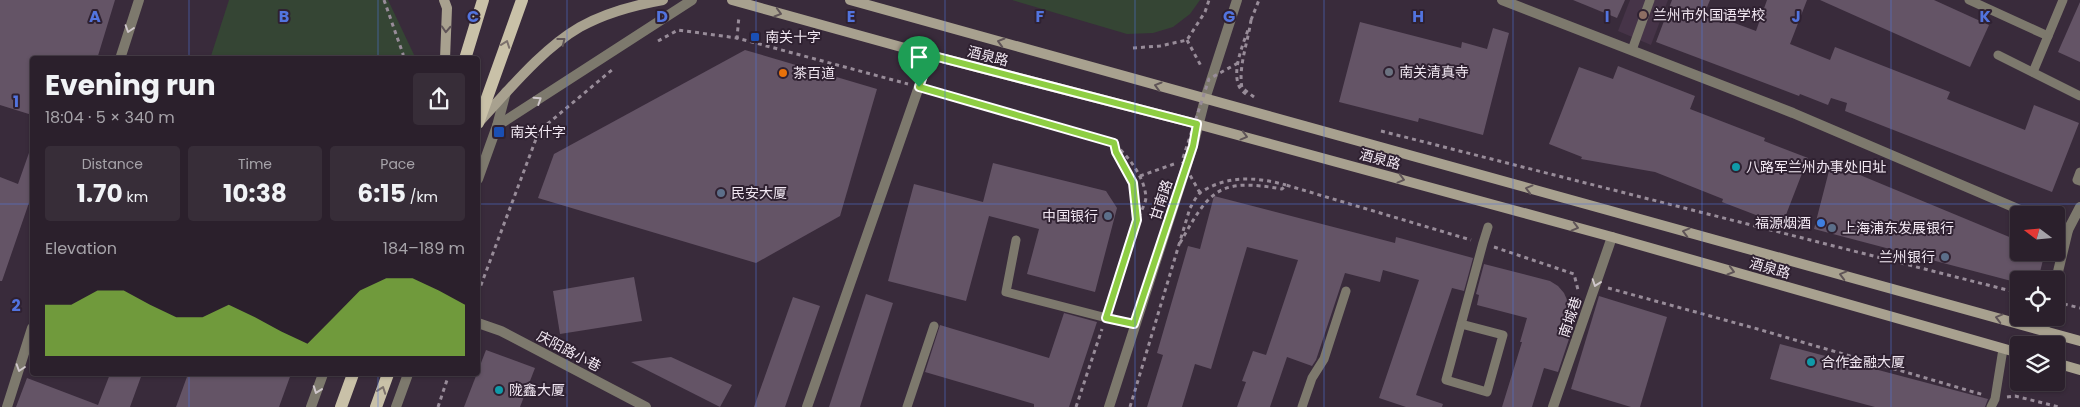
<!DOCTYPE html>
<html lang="en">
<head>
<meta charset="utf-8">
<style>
	body { margin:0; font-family:Poppins,"Noto Sans SC",sans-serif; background:#372d38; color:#f1f3f6; height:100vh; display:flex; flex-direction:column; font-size:19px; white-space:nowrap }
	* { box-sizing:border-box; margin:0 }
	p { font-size:16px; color:#a6a3a9 }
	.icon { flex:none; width:28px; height:28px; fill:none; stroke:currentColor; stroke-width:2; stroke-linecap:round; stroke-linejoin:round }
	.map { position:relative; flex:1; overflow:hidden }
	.side { position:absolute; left:30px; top:56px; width:450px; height:320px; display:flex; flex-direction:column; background:#2b202c; border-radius:5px; box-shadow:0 1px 4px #0004,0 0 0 1px #473e48 }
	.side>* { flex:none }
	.needle { width:32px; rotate:286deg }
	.buttons { position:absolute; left:2010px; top:206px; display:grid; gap:10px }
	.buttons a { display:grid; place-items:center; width:55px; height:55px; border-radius:5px; background:#2b202c; box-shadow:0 1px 4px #0004,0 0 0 1px #473e48; font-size:25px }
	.pin { position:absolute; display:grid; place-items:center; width:42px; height:42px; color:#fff; margin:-51px -21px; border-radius:50% 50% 50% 0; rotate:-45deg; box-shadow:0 0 5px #0007 }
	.pin .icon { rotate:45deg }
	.round { display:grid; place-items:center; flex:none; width:52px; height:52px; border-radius:5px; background:#372d38 }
	.head { display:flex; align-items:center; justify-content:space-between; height:85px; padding:0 15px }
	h1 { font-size:28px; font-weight:700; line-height:38px }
	.stats { display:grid; grid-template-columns:repeat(3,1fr); gap:8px; height:85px; padding:5px 15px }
	.stats div { display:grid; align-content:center; border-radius:5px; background:#372d38; text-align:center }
	.stats b { font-size:25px; font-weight:700 }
	.stats small { font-size:14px; font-weight:400 }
	.stats p { font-size:14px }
	.chart { height:140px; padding:10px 15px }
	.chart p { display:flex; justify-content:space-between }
	.chart svg { width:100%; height:90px; margin-top:5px; fill:#8ece43; opacity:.7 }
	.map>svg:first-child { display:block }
</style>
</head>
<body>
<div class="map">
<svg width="2080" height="407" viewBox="0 0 2080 407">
	<rect width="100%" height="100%" fill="#392b3b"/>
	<polygon fill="#463448" points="1630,0 1668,0 1651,45 1618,31"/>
	<g fill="#354534">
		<polygon points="229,0 388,0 416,59 210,59"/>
		<polygon points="1012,0 1200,0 1190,14 1173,27 1153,33 1127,34"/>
	</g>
	<g fill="#645466">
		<polygon points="0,0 115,0 97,59 32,59 32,115 0,105"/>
		<polygon points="1573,0 1625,0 1617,18"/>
		<polygon points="1672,0 1710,0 1705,12 1756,31 1767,0 1807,0 1790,44 1830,60 1835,47 1950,92 1947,99 2025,130 2034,105 2079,123 2052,192 1845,111 1847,103 1831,98 1828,105 1800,94 1799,96 1656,42"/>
		<polygon points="1820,0 1934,0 1989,25 1970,67"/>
		<polygon points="2080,2 2080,62 2058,52"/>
		<polygon points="1360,22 1461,48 1462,42 1487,49 1493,28 1509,33 1483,135 1419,118 1418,122 1339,102"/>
		<polygon points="745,50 877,89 840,216 756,263 538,198 554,154"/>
		<polygon points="1618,66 1695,96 1690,109 1765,138 1764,141 1808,158 1782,225 1722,202 1723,199 1655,172 1581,159 1582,157 1549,144 1579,67 1613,79"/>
		<polygon points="30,150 32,150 32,194 2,281 0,281 0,177 18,184"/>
		<polygon points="993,163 1106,191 1117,208 1095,292 1027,274 1039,229 989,216 966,301 888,281 914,184 983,202"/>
		<polygon points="1831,163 2019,241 2019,252 2045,252 2038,280 2019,280 2019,283 1814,229"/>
		<polygon points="1214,196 1395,243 1396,237 1473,258 1464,291 1452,288 1416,395 1443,404 1442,407 1406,407 1379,398 1419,280 1383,270 1380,282 1345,273 1316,360 1312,366 1287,357 1270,407 1237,407 1246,382 1242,381 1253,351 1266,355 1298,260 1247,247 1211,369 1195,364 1182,407 1147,407 1163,355 1157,353 1188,246 1200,249"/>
		<polygon points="1484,264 1550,281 1558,286 1564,293 1568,302 1569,339 1558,372 1544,368 1532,407 1502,407 1522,342 1520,342 1527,318 1477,305 1479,295 1476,294"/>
		<polygon points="634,277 642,321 560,334 553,291"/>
		<polygon points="866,294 893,303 860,407 829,407"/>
		<polygon points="1599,296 1667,317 1640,407 1631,407 1571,389"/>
		<polygon points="793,297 820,306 785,407 754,407"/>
		<polygon points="1064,313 1097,322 1069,407 1034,407 1034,404 925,372 940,325 1049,358"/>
		<polygon points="1780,344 1988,399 1985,407 1875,407 1770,379"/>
		<polygon points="486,350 535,368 520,407 464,407"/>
		<polygon points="671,357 732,385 720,407 631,362"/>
		<polygon points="110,374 142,374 130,407 16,407 27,378 98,405"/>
		<polygon points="188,374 291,374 279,407 176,407"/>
	</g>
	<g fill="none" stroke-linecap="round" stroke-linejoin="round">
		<g stroke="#988c99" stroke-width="3" stroke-dasharray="4 4" stroke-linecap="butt">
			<polyline points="384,0 403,54 403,59"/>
			<path d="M 1251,20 C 1248,42 1238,67 1242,88 L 1254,97"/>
			<polyline points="1251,20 1259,0"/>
			<polyline points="738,39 737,38 739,16"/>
			<polyline points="1187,40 1201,66"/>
			<polyline points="658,41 678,30 737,38 908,84"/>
			<polyline points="1133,48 1160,46 1187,40 1205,12 1209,0"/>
			<polyline points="931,90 1114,143 1116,152 1133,183 1137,219 1110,307"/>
			<path d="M 1246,94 C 1227,82 1242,47 1248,30"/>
			<polyline points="1381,131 2019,293"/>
			<path d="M 1115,144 C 1129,158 1144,176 1146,197 C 1146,203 1140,213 1138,219"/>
			<polyline points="1140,176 1174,164"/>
			<path d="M 1180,243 C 1210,189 1219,178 1282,189 L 1286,185 L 1471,240"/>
			<polyline points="1494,247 1574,274 1578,290"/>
			<polyline points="1608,288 1754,328 1984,395"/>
			<polyline points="478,293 539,131 613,69"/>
			<polyline points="2056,302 2080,308"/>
			<polyline points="2007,397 2015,396 2059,407"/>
			<polyline points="438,407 449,374"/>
			<polyline points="1076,407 1102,329"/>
			<path d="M 1130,407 L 1190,208 C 1193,203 1197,195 1201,192 C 1228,175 1256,177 1286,185"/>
		</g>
		<g stroke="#7d796d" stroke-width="9">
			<polyline points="1969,0 2048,36"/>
			<polyline points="1632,50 1650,0"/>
			<polyline points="1998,55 2080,96"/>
			<polyline points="2033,72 2063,0"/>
			<polyline points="2080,172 2077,180 2080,181"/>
			<polyline points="1016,240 1006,292 1134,325"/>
			<polyline points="1461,324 1503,335 1487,392 1446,380 1483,243 1488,227"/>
			<polyline points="907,407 934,326"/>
			<polyline points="1302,407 1312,378 1324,359 1346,291"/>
			<polyline points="1991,407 1995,399 2003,349"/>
		</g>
		<g stroke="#7d796d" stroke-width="10">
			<polyline points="1502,0 1793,113 2032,215"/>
			<polyline points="120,59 139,0"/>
			<polyline points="497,126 692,0"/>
			<polyline points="478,179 497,126 506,92"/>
			<polyline points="2068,230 2080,207"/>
			<polyline points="2056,280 2068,230 2056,225"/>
			<polyline points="478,323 501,331 646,407"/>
			<polyline points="2044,330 2047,318"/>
			<polyline points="7,407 32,328"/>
			<polyline points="311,407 323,374"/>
			<polyline points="396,407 408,374"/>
			<polyline points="807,407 930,55"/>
			<polyline points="1553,407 1612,237"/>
		</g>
		<polyline stroke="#7d796d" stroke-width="10" points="1109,407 1193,146 1205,99 1237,0"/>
		<g stroke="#a8a18f" stroke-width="10">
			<polyline points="444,0 447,8 445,59"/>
			<polyline points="732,0 930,55 1197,124 1612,237 2019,353"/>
			<polyline points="850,0 2080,341"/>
			<path d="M 480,121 C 509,90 542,49 580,27 C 605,13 635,5 663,0"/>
			<polyline points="2056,363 2080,370"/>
		</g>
		<g stroke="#c9c1a8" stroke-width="12">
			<polyline points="465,59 483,0"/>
			<polyline points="478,123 522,0"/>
			<polyline points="341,407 353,374"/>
			<polyline points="376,407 388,374"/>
		</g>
		<polyline stroke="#988c99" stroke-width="3" stroke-dasharray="4 4" stroke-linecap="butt" points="1200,193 1182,161 1209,79 1238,63"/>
	</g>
	<defs><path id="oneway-chevron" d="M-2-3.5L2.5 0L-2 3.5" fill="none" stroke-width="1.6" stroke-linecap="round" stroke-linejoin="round" transform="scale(1.25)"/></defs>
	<g stroke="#5f5457">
		<use href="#oneway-chevron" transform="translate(778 13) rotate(16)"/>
		<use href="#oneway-chevron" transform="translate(446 29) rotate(93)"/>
		<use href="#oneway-chevron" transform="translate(562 41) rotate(-38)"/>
		<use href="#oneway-chevron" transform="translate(1001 42) rotate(-164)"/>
		<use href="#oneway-chevron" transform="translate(1158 86) rotate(-164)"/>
		<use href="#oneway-chevron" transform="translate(1244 136) rotate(15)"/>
		<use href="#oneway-chevron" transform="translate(1401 179) rotate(15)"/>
		<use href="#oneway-chevron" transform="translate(1529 189) rotate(-165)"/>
		<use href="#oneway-chevron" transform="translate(1575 227) rotate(15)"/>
		<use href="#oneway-chevron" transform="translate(1686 232) rotate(-165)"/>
		<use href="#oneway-chevron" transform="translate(1731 271) rotate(16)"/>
		<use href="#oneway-chevron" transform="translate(1843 275) rotate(-165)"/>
		<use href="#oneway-chevron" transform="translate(1999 318) rotate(-165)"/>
	</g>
	<g stroke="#cfc7cb">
		<use href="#oneway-chevron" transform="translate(129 29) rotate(108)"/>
		<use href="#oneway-chevron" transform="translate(538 100) rotate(-33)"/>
		<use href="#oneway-chevron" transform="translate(1596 283) rotate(109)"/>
		<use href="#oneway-chevron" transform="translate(20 368) rotate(108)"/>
		<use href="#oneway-chevron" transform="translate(317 390) rotate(110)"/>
	</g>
	<g stroke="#7c716c">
		<use href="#oneway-chevron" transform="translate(506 44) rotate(-70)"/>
		<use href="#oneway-chevron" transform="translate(382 390) rotate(-70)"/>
	</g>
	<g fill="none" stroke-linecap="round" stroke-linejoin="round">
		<g stroke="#fff" stroke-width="10">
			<polygon id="route" points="930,55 1197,124 1193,146 1134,324 1106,318 1137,220 1133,183 1116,152 1114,143 919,87"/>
		</g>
		<use href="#route" stroke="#8ece43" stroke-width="6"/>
	</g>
	<path fill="none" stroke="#5274df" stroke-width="1" stroke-opacity="0.55" d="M 189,0 L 189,59M 378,0 L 378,59M 567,0 L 567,407M 756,0 L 756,407M 945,0 L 945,407M 1135,0 L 1135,407M 1324,0 L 1324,407M 1513,0 L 1513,407M 1702,0 L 1702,407M 1891,0 L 1891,407M 0,204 L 32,204M 478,204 L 2080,204M 189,374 L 189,407M 378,374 L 378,407"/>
	<circle fill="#8d6e63" stroke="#2f2131" stroke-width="2" cx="1643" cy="15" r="5"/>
	<g fill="#1a4fb4" stroke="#2f2131" stroke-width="2">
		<rect x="750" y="32" width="10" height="10" rx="2.5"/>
		<rect x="493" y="126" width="12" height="12" rx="2.5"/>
	</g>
	<circle fill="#6b7280" stroke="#2f2131" stroke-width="2" cx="1389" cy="72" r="5"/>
	<circle fill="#e8710a" stroke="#2f2131" stroke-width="2" cx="783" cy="73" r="5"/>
	<g fill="#0f9aa8" stroke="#2f2131" stroke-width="2">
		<circle cx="1736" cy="167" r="5"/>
		<circle cx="1811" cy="362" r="5"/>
		<circle cx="499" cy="390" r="5"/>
	</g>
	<g fill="#5c6f8a" stroke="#2f2131" stroke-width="2">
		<circle cx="721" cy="193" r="5"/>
		<circle cx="1108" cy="216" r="5"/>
		<circle cx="1832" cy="228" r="5"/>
		<circle cx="1945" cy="257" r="5"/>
	</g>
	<circle fill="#3f7fe0" stroke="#2f2131" stroke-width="2" cx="1821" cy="223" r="5"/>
	<g text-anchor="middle" stroke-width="4" stroke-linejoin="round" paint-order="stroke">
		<g font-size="14" fill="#f2e8f3" stroke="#2f2131" text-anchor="start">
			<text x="1653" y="20">兰州市外国语学校</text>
			<text x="765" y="42">南关十字</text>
			<text x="1399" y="77">南关清真寺</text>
			<text x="793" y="78">茶百道</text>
			<text x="510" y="137">南关什字</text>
			<text x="1746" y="172">八路军兰州办事处旧址</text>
			<text x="731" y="198">民安大厦</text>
			<text x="1098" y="221" text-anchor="end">中国银行</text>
			<text x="1811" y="228" text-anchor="end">福源烟酒</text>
			<text x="1842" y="233">上海浦东发展银行</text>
			<text x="1935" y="262" text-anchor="end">兰州银行</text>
			<text x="1821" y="367">合作金融大厦</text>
			<text x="509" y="395">陇鑫大厦</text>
		</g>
		<g font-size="14" fill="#f2e8f3" stroke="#2f2131">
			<text transform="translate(988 56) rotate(14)" y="5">酒泉路</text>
			<text transform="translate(1380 159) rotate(15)" y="5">酒泉路</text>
			<text transform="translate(1161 200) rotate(-72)" y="5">甘南路</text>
			<text transform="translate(1770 268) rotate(16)" y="5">酒泉路</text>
			<text transform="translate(1570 317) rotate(-71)" y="5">南城巷</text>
			<text transform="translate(569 351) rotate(28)" y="5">庆阳路小巷</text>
		</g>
	</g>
	<g font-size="16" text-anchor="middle" font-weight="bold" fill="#5274df" stroke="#2f2131" stroke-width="4" stroke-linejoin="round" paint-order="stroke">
		<text x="95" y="22">A</text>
		<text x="284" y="22">B</text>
		<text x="473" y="22">C</text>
		<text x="662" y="22">D</text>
		<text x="851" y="22">E</text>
		<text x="1040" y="22">F</text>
		<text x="1229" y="22">G</text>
		<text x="1418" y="22">H</text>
		<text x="1607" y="22">I</text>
		<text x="1796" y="22">J</text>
		<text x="1985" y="22">K</text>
		<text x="16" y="107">1</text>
		<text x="16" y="311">2</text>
	</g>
</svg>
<div class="buttons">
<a><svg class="needle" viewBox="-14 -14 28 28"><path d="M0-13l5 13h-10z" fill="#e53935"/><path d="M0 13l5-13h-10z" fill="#a6a3a9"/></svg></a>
<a><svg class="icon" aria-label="locate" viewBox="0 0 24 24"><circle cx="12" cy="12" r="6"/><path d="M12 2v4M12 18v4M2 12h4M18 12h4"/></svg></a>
<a><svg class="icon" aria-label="layers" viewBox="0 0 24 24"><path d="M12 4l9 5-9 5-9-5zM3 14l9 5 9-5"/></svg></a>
</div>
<div class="pin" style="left:919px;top:87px;background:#1e9e55"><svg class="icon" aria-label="arrive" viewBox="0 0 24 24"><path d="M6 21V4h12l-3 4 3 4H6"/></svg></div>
<section class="side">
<div class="head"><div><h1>Evening run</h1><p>18:04 · 5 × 340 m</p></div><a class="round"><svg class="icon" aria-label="share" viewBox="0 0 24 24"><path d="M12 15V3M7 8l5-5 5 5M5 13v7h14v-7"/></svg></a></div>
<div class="stats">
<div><p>Distance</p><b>1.70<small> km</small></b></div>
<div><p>Time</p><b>10:38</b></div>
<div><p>Pace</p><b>6:15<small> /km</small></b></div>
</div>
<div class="chart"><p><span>Elevation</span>184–189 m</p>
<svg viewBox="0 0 160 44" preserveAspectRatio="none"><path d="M0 44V19L10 19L20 12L30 12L40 19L50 25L60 25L70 19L80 25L90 32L100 38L110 25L120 12L130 6L140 6L150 12L160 19V44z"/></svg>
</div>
</section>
</div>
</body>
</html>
